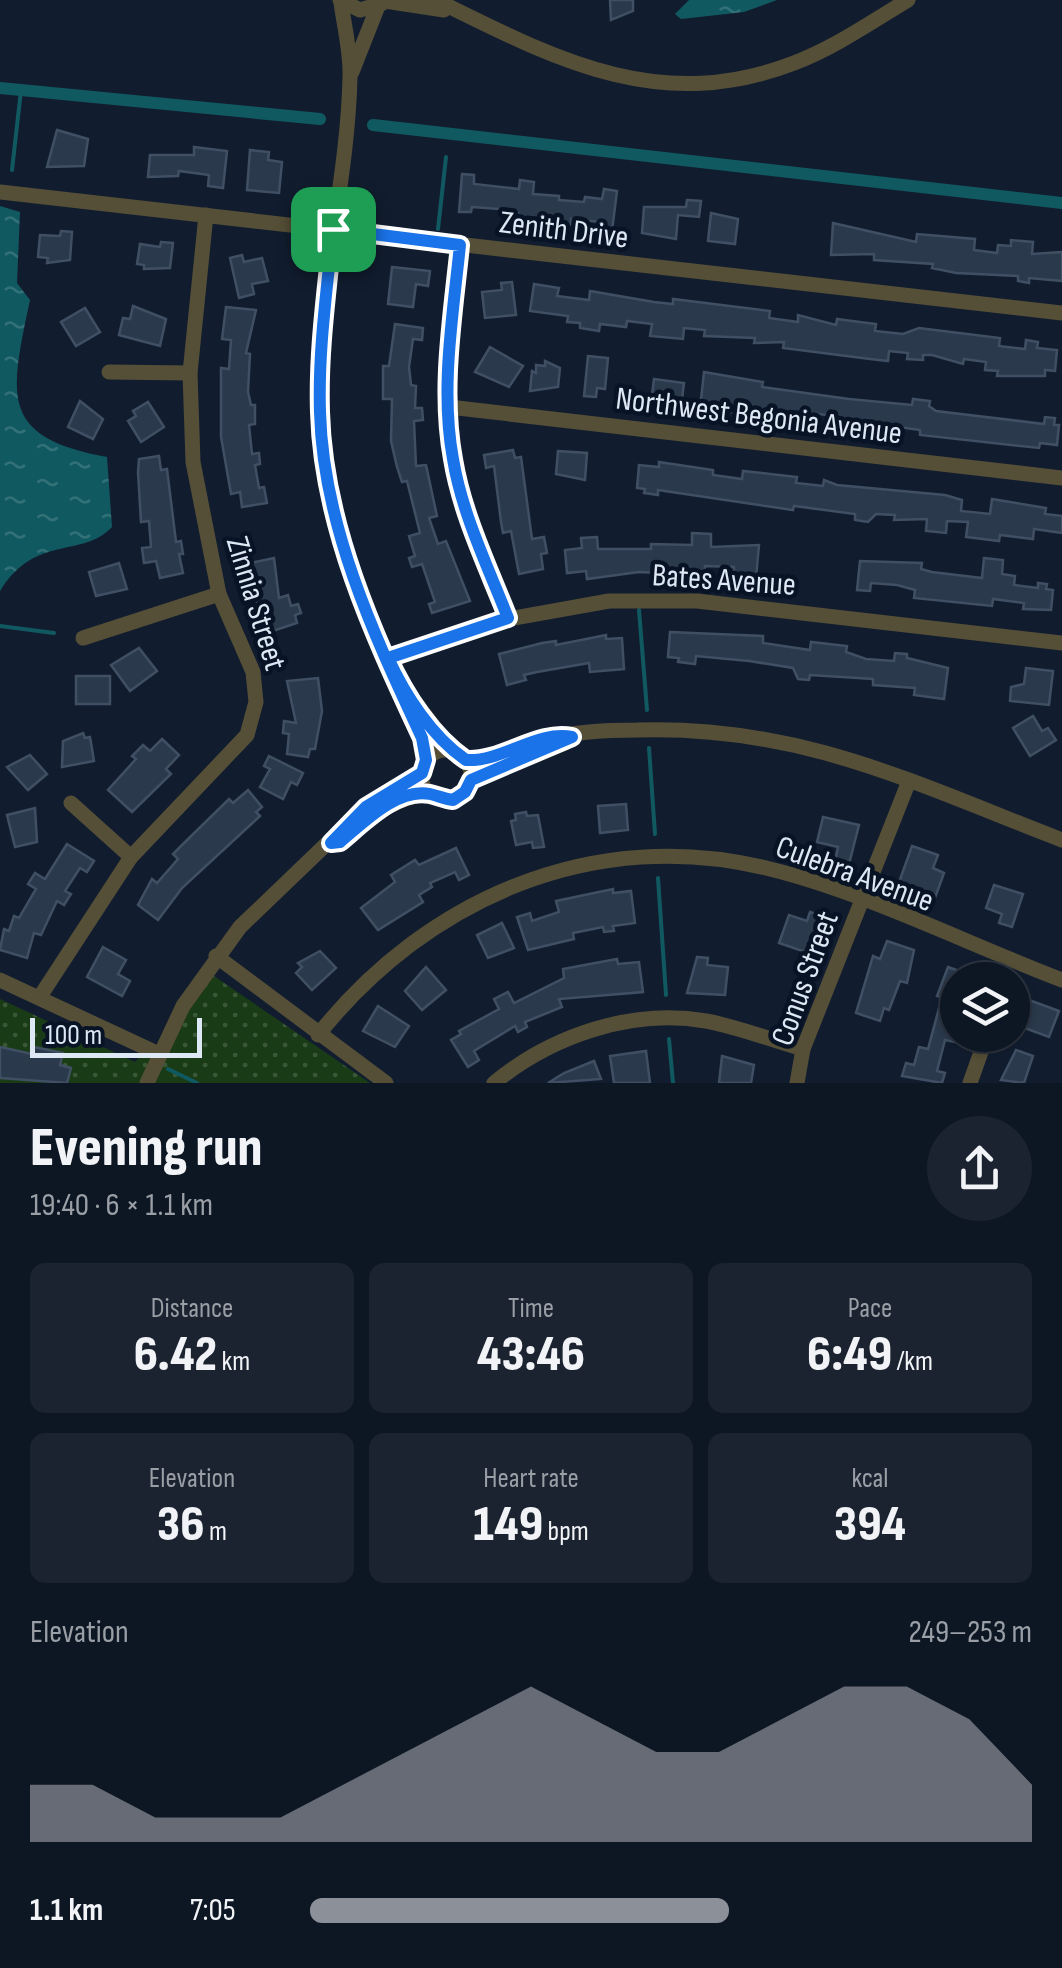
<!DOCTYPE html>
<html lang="en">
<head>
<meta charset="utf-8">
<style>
	body { margin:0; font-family:"Sofia Sans Condensed",sans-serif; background:#1b2330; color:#f1f3f6; height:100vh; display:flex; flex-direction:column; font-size:38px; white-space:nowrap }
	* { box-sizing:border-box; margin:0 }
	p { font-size:32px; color:#9a9fa6 }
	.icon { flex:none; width:55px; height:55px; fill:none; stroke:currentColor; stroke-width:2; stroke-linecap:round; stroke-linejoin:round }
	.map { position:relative; height:1083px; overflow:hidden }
	.drawer { display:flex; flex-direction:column; background:#0d1623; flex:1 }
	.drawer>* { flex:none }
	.buttons { position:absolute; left:940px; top:962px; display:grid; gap:20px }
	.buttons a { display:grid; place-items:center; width:90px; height:90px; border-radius:50%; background:#0d1623; box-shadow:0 2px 8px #0004,0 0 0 2px #2d3541; font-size:50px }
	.scale { position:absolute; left:30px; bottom:25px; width:172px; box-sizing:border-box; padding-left:10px; border:5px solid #dee7f4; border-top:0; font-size:28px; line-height:35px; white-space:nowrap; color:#dee7f4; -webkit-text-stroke:8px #081425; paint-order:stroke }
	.pin { position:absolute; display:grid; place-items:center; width:85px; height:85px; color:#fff; margin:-42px; border-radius:20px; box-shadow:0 5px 15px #0006 }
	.round { display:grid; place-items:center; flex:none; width:105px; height:105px; border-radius:52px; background:#1b2330 }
	.overview { display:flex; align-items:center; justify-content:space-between; height:170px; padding:0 30px }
	h1 { font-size:55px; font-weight:800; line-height:75px }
	.metrics { display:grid; grid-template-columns:repeat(3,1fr); gap:15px; height:170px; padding:10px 30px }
	.metrics div { display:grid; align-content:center; border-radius:15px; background:#1b2330; text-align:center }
	.metrics b { font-size:50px; font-weight:800 }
	.metrics small { font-size:28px; font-weight:400 }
	.metrics p { font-size:28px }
	.chart { height:280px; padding:20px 30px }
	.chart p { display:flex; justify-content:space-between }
	.chart svg { width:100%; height:180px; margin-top:10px; fill:#8c9099; opacity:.7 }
	ul { padding:0 30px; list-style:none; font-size:32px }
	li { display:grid; grid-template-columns:160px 120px 1fr; align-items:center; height:75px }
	li i { height:25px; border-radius:12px; background:#8c9099 }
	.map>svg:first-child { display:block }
</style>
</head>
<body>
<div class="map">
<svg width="1062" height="1083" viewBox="0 0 1062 1083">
	<defs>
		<pattern id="grass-dots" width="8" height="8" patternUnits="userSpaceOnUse" patternTransform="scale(2.5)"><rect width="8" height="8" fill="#193b15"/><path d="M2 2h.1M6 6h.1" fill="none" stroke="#3a5738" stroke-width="1.8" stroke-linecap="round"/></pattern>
		<pattern id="water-ripples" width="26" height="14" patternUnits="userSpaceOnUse" patternTransform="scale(2.5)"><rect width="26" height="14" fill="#115961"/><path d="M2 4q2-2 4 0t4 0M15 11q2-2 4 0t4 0" fill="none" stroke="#337178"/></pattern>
	</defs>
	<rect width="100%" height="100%" fill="#111d2f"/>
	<g fill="url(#grass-dots)">
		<polygon points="211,974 370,1083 153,1083 188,1009"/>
		<polygon points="0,999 135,1062 143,1053 151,1057 140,1083 0,1083"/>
	</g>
	<g fill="url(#water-ripples)">
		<polygon points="689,0 777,0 744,12 681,19 675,14"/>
		<path d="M 0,206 L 20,212 L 17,283 L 30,300 C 9,398 0,437 107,457 L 112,527 C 82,559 36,533 0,591 Z"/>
	</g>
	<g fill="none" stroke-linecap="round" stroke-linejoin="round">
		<g stroke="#115961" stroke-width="4">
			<polyline points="12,170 21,90"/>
			<polyline points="438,229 446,157"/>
			<polyline points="639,610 647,710"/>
			<polyline points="0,626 54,633"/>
			<polyline points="649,748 655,834"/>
			<polyline points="658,878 666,995"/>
			<polyline points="669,1039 673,1083"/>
			<polyline points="168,1069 197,1083"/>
		</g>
		<g stroke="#115961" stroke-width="12">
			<polyline points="0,88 320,119"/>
			<polyline points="373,125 1062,203"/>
		</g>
	</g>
	<g fill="#2b394c" stroke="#404f63" stroke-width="2.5">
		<polygon points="610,0 633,0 633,11 611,20"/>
		<polygon points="57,130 88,139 84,166 47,167"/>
		<polygon points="194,147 227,151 223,188 208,186 209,175 179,171 178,176 148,177 150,155 194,155"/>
		<polygon points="250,150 269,152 268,160 282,162 279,193 247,190"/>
		<polygon points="462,174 474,175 474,184 519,189 520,180 534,182 533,194 559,196 559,200 584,202 585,197 602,199 604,189 617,191 612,231 600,230 601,222 571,219 571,225 517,221 518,213 499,209 472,207 471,212 459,212"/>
		<polygon points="687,200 701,201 699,217 678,215 676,239 642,233 644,207 686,207"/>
		<polygon points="711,213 738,219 735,244 708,241"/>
		<polygon points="833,223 916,242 917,234 975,239 974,250 997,253 998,245 1011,246 1011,240 1033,242 1032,254 1062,252 1062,281 1029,278 1029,283 1018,281 1018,276 956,273 932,268 933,264 874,260 874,254 831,255"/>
		<polygon points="61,231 72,232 70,260 47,263 48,258 38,257 40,235 60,236"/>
		<polygon points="161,242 173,243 170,268 144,269 144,265 137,264 140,244 160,247"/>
		<polygon points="242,255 244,262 262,258 268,281 252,284 254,294 239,298 230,258"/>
		<polygon points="392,267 430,271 428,286 416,284 413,307 388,304"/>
		<polygon points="512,282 516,315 485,318 482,292 502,290 501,283"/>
		<polygon points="534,284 559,288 557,296 589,300 590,291 654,302 673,304 673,299 770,311 769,318 798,322 798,315 836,325 837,319 852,321 876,324 875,331 903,334 919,328 1000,338 999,346 1025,349 1026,340 1038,342 1037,348 1057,350 1055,371 1045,370 1045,376 997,376 998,371 985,370 986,362 964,359 963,364 932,355 923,355 923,360 907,359 908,353 889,351 888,361 870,359 783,348 784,342 754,343 755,338 704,336 705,330 684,328 683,339 650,336 652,324 627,321 626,327 600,324 599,331 580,328 580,323 567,322 568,316 530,311"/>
		<polygon points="133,306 166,319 160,346 119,335 123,318 130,319"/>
		<polygon points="226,307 256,310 246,353 250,354 248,392 251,405 255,405 255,424 249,425 252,454 259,453 260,464 255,465 259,488 264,487 267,503 242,507 240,492 231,494 221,437 221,368 229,369 231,340 222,339"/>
		<polygon points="85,308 100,332 76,346 61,322"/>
		<polygon points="395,324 423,328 422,340 413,339 409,367 411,385 416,386 415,408 422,408 423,420 414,421 416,466 426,465 437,516 429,518 438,544 446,541 470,601 432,613 429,604 435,602 422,564 412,567 409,558 415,556 409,536 420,533 407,481 402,482 397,467 391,441 392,399 383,399 383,366 389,366"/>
		<polygon points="490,347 523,366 509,387 475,372"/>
		<polygon points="588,356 608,358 605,389 597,388 596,397 584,396"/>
		<polygon points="545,361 560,368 558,387 530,391 532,371 536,373 536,365 545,366"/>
		<polygon points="704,372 763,382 762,387 849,399 912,405 913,399 930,401 929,406 936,411 1044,424 1045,417 1055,418 1054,425 1059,425 1057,445 1040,443 1039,448 920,435 920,430 892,426 891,430 834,425 835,416 810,413 789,414 789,420 776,418 777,411 748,407 747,414 700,409"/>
		<polygon points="654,379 684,383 681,407 651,403"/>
		<polygon points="80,401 103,419 93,439 68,427"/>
		<polygon points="148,402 164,427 141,442 128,421 136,416 133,411"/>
		<polygon points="513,450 515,458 521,457 532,539 544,537 547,553 541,554 543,569 519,574 511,531 503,533 501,522 494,466 486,468 484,455"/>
		<polygon points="558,451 587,453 585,480 556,474"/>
		<polygon points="159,456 161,470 167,469 176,542 181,541 183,554 179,554 183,573 160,578 156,561 144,563 142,548 151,547 149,521 141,522 138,472 139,459"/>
		<polygon points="659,462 713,470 713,475 742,479 743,471 797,477 796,483 823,486 824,480 837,485 945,495 962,500 961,511 990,514 992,499 1046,508 1045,514 1062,516 1062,533 1034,529 1033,539 1000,535 999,541 966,537 968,522 947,521 946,533 926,531 927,519 894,520 895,515 876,514 868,522 855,520 855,514 794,506 793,510 658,490 658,495 644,493 645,489 637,488 639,465 659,467"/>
		<polygon points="692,533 711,534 711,547 759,545 756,578 734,576 734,567 705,566 704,575 639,572 587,579 586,571 567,573 565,550 582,548 581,538 597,537 598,549 651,549 651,544 692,545"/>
		<polygon points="274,558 279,598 288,595 291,606 298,604 301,613 295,615 297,623 270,632 252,591 246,564"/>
		<polygon points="984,558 1003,560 1002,574 1015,576 1014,585 1038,588 1038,583 1047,584 1046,589 1053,590 1051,610 1023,609 1024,603 993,599 992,606 914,598 915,590 897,585 871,583 870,591 857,590 860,561 922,563 921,569 932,572 982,578"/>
		<polygon points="119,563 127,589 96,596 89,572"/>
		<polygon points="670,632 763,636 763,643 810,650 811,642 847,646 846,652 866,659 894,661 895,653 907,654 907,658 948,668 944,699 914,695 915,688 873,685 873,679 810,675 809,680 798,679 793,668 749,661 696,656 695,664 678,662 679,658 668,657"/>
		<polygon points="606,635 606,639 622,638 624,669 590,672 589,663 537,672 524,675 526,680 507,685 499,654 542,643 556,641 556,645"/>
		<polygon points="139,648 157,671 130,691 111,665"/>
		<polygon points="1026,668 1053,671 1049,705 1010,701 1011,687 1024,684"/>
		<rect x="76" y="676" width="34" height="28"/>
		<polygon points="318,678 322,711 315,749 310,749 308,757 287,754 289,734 283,733 284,721 296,723 287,681"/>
		<polygon points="1033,716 1042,731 1048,728 1056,740 1030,756 1013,728"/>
		<polygon points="83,733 85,738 90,737 94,761 62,767 63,741"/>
		<polygon points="162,739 179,755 166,769 171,774 132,812 108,790 136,759 132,756 143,745 150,751"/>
		<polygon points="30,755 47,774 28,790 7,767"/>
		<polygon points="269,756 303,773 297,785 291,782 283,799 260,787 270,769 264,766"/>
		<polygon points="248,790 262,807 256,812 260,816 182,888 158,920 138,905 152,879 157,883 178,859 173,854 182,845 229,799 233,803"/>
		<polygon points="626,804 628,830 600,833 598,806"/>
		<polygon points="35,808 37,842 15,847 7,815"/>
		<polygon points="526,812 527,816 538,815 544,847 533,848 532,842 516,845 511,821 516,820 515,814"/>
		<polygon points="823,817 859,825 849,864 835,861 838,847 817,842"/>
		<polygon points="67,844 94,861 87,872 80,868 65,891 71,894 64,905 57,901 41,935 34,933 27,958 0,950 4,929 9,931 14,916 19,918 36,889 28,884 35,873 45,879"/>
		<polygon points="912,846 938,855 933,868 944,873 935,898 898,885"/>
		<polygon points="456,848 469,875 459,880 455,872 430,883 432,887 419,895 423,902 378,930 361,908 395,882 391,875 415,860 419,865"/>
		<polygon points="994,885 1023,894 1012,927 999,923 1002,914 986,908"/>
		<polygon points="613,889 613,893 631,891 635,923 613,926 614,931 604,932 603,927 573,933 574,939 528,950 517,917 530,913 532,921 559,912 556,901"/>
		<polygon points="810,912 823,916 811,954 779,943 789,915 807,921"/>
		<polygon points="502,923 514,948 488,958 477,935"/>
		<polygon points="887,941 914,950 907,983 900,981 889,1010 884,1008 880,1021 856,1013 873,956 880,959"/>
		<polygon points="103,947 126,960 118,974 130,981 122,996 87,977"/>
		<polygon points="320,951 336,968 312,990 296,973 302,967 298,963"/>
		<polygon points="697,957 708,958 707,965 728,967 725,995 687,993"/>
		<polygon points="617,959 618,964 639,962 643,992 559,999 562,1007 525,1022 527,1027 518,1032 515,1026 474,1051 479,1060 468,1067 451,1040 461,1034 459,1031 499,1009 494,999 508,992 514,1003 564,978 563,969"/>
		<polygon points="426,967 446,990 422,1010 405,991"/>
		<polygon points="948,967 982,979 958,980 958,1032 955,1042 945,1040 937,1071 945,1073 942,1083 902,1076 906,1063 914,1065 919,1047 928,1049 942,997 937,996"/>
		<polygon points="1029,1000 1059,1011 1049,1037 1019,1026"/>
		<polygon points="378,1006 409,1026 395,1047 363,1031"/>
		<polygon points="0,1047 32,1054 34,1047 63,1053 60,1065 71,1068 67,1083 0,1078"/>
		<polygon points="1016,1050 1033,1056 1024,1083 1001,1080"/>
		<polygon points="646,1051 650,1083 614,1083 610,1056"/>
		<polygon points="722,1056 754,1065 751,1083 719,1083"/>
		<polygon points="594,1061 601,1079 548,1083 564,1073"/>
	</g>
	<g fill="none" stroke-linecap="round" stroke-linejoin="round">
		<g stroke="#564f37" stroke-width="15">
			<polyline points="340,0 360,10 383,3"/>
			<path d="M 436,0 C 555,59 660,115 794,63 C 834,48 871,22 908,0"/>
			<polyline points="385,1 444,10"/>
			<path d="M 341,2 C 344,26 351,53 350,77 C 348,170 324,263 320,356 C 314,492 364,619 422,738 L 426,760"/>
			<polyline points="352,72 378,6"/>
			<polyline points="0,192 1062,313"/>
			<path d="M 460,245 C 453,315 440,389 453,459 C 462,514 488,567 508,619"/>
			<polyline points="109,372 190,373"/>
			<polyline points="449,407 1062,478"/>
			<polyline points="83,638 219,594"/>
			<polyline points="388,658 508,619 609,601 697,601 1062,643"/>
			<polyline points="405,689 454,753"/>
			<circle cx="446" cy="775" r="25"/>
			<path d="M 466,760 C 497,762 518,747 546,739 C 573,732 609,730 637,730 C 800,725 914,783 1062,840"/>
			<polyline points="471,780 565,743"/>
			<polyline points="71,803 131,857"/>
			<path d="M 344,839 C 371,818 394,796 430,794"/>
			<polyline points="216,956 386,1083"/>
			<polyline points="0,980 159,1054"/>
			<polyline points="41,995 131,857 247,735 256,702 253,672 219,594 193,462 190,373 206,215"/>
			<path d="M 318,1035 C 427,898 595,825 770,869 C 864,892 970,945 1062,980"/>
			<polyline points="147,1083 183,1006 240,927 365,807 422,773"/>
			<path d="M 494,1083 C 551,1036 632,1008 706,1021 C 739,1027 771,1040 803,1049"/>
			<polyline points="797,1083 803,1049 909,781"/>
			<polyline points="970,1083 987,1035"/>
		</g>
	</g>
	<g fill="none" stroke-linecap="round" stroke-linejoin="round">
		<g stroke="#fff" stroke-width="20">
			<path id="route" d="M 333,229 C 327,290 318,351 320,412 C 323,527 375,637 422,738 L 426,760 L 422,773 L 366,807 L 331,843 L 340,842 C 362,824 397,787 430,794 C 439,796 444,799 453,800 L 465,792 L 471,780 L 572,737 C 537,730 503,762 466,760 C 432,737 405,695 388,658 L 508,618 C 488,567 462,514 453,459 C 440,389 453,315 460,245 L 333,229"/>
		</g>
		<use href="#route" stroke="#1a73e8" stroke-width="12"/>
	</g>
	<g text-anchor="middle" stroke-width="9" stroke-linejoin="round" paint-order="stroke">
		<g font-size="32" fill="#dee7f4" stroke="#081425">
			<text transform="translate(564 229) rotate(7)" y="11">Zenith Drive</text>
			<text transform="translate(759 415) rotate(7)" y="11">Northwest Begonia Avenue</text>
			<text transform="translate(724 579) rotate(4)" y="11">Bates Avenue</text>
			<text transform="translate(257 603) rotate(73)" y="11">Zinnia Street</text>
			<text transform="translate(855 873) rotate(20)" y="11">Culebra Avenue</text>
			<text transform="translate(804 978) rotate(-70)" y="11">Conus Street</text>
		</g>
	</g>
</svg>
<div class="buttons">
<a><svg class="icon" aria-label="layers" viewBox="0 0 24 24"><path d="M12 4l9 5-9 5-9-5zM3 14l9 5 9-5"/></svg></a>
</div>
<div class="scale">100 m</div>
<div class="pin" style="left:333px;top:229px;background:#1e9e55"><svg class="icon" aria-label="arrive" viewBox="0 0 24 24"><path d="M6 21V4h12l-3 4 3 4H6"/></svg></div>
</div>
<section class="drawer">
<div class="overview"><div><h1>Evening run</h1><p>19:40 · 6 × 1.1 km</p></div><a class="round"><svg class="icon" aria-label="share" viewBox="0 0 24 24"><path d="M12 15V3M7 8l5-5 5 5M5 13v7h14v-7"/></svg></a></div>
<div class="metrics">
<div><p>Distance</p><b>6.42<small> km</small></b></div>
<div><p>Time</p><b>43:46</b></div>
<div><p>Pace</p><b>6:49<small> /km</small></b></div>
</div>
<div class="metrics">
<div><p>Elevation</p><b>36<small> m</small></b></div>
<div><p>Heart rate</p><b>149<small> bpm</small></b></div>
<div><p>kcal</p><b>394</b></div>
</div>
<div class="chart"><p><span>Elevation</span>249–253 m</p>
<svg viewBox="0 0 160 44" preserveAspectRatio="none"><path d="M0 44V30L10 30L20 38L30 38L40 38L50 30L60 22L70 14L80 6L90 14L100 22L110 22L120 14L130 6L140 6L150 14L160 30V44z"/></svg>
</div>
<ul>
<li><b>1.1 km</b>7:05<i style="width:58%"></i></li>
</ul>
</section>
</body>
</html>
